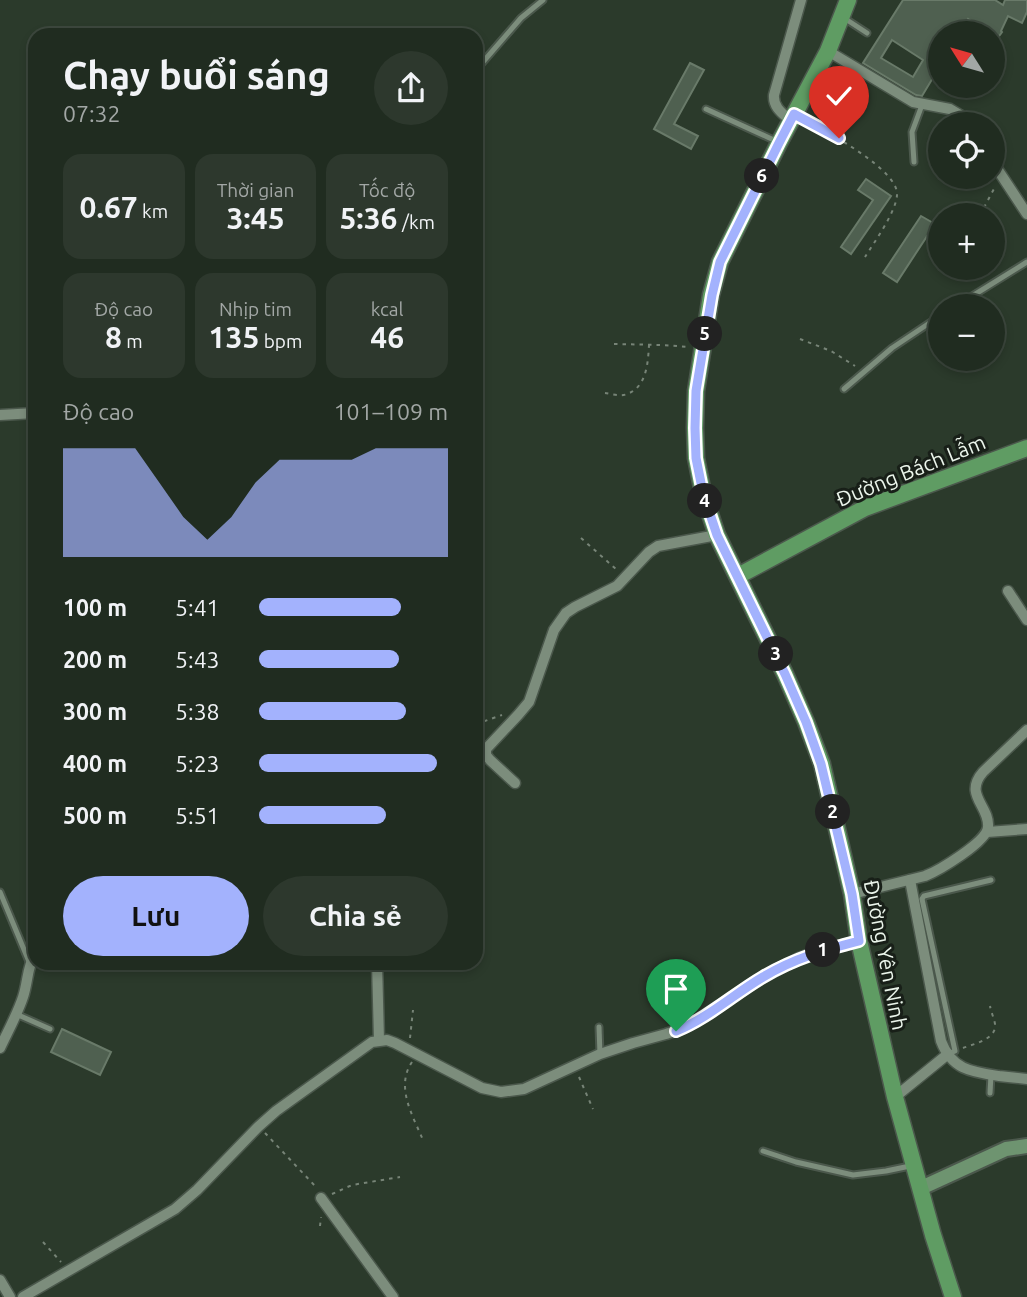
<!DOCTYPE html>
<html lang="vi">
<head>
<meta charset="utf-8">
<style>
	body { margin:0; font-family:Ubuntu,sans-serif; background:#2d382d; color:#f1f3f6; height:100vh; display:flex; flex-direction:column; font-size:26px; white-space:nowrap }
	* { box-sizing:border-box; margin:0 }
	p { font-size:23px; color:#a2a7a5 }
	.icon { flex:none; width:38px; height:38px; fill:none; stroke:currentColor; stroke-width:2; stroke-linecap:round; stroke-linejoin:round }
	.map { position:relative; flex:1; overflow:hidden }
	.side { position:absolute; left:28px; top:28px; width:455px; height:942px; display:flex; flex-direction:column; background:#202c20; border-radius:21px; box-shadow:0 4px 10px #0003,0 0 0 2px #3d483e }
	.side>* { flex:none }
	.needle { width:46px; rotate:307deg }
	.buttons { position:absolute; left:928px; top:21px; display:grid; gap:14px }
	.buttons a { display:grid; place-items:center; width:77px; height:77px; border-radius:50%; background:#202c20; box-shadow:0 4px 10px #0003,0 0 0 2px #3d483e; font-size:35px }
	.pin { position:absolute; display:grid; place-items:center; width:60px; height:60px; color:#fff; margin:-72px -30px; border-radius:50% 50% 50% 0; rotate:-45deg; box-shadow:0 0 7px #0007 }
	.pin .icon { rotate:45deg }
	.km { position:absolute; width:35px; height:35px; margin:-18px; border-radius:50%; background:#222; color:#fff; font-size:19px; line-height:35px; text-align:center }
	.round { display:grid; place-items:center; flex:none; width:74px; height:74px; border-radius:37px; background:#2d382d }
	.summary { display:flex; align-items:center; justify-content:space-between; height:119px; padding:0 35px }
	h1 { font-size:38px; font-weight:600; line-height:52px }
	.stats { display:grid; grid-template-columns:repeat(3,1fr); gap:10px; height:119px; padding:7px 35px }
	.stats div { display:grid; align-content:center; border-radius:18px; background:#2d382d; text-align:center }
	.stats b { font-size:30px; font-weight:600 }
	.stats small { font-size:19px; font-weight:400 }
	.stats p { font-size:19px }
	.chart { height:196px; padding:14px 35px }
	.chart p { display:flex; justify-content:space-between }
	.chart svg { width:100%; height:126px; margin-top:7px; fill:#a3b2fd; opacity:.7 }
	.primary-button { display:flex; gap:14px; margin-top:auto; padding:14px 35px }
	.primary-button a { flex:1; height:80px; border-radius:42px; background:#a3b2fd; color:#111; font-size:28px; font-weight:600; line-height:80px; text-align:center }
	.primary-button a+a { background:#2d382d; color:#f1f3f6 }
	ul { padding:0 35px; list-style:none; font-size:23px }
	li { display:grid; grid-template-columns:112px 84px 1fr; align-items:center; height:52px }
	li i { height:18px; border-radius:9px; background:#a3b2fd }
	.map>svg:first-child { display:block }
</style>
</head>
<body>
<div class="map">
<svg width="1027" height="1297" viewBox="0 0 1027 1297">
	<rect width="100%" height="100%" fill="#2b3a2b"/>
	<g fill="#4f6050" stroke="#697a69" stroke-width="2" fill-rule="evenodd">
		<path d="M 903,0 L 995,0 L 1003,5 L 1005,0 L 1027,0 L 1027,12 L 1022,23 L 1008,16 L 1001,31 L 1002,32 L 997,39 L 992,36 L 992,33 L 989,33 L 968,19 L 959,33 L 953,33 L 946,29 L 943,33 L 940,33 L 940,66 L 922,96 L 916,95 L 863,63 ZM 892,40 L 923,60 L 913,77 L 881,58 Z"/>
		<polygon points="690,63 704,70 674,124 698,136 691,149 654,129"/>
		<polygon points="866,179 891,196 851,254 841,247 873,200 858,190"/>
		<polygon points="921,216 935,224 897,282 883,273"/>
		<polygon points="62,1029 111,1052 100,1075 51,1052"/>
	</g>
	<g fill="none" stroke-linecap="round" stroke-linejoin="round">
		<g stroke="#4b584c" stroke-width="9">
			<g id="lane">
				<polyline points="844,18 867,33"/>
				<polyline points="476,70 521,18 543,0"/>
				<polyline points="706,109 776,141"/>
				<polyline points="914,162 912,132 922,105"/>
				<polyline points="956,306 1027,262"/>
				<polyline points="844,389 892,348 940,316"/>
				<polyline points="0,892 30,964"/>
				<polyline points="16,1014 50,1029"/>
				<polyline points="599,1027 600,1054"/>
				<polyline points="948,1054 955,1051 922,899 924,896 991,880"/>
				<polyline points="990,1093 991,1075"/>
				<polyline points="763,1151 796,1162 853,1175 886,1171 910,1166"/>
			</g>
		</g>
		<g stroke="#4b584c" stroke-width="13">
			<g id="street">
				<polyline points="828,51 913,102 950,109 960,115 968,124"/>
				<path d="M 791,121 C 782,113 773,107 774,95 L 801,0"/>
				<polyline points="992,161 1027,214"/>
				<polyline points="0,415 35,413"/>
				<polyline points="1008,591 1027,620"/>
				<polyline points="515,783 490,760 486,755 486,749 518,715 529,702 554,630 566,613 575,607 617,586 649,552 658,546 717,535"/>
				<polyline points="987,832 1027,829"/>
				<path d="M 910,880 L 941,1041 C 952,1070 972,1072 999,1076 C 1008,1077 1018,1078 1027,1079"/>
				<path d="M 852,894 L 925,876 C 938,871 987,842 988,827 C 990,806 963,795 983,772 L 1027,730"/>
				<polyline points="377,962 379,1040"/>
				<path d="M 0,1048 C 8,1031 17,1015 23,997 C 28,982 27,967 35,954"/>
				<polyline points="895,1097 948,1054"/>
				<polyline points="321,1198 393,1297"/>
				<polyline points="0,1280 10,1297"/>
				<polyline points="23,1297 175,1209 197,1190 258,1127 276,1111 372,1042 387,1040 395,1043 482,1088 501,1092 524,1089 600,1054 633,1043 666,1034 686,1027 762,978 799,958 816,952 859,941"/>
			</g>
		</g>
		<g stroke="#4b584c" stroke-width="18">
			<polyline id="secondary" points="921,1188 1006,1149 1027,1146"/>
		</g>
		<g stroke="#4b584c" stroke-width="19">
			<g id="primary">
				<polyline points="848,0 828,51 779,143 720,262 711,295 696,391 695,428 696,458 703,493 717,535 785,674 806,722 822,764 852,894 859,941 895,1097 933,1235 953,1297"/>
				<polyline points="738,576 865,508 1027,448"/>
			</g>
		</g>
		<g stroke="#778477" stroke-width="2" stroke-dasharray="3.5 5" stroke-linecap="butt">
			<path d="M 807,121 C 827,132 899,170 897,195 C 896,212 875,241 865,257"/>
			<polyline points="980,215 996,185"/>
			<polyline points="800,339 831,351 855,366"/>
			<polyline points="614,344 662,345 690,347"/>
			<path d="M 605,393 C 612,394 621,397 627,394 C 647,387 648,362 649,345"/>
			<polyline points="581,538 617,570"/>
			<polyline points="476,724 502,715"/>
			<polyline points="410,1038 413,1010"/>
			<path d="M 963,1048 C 974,1044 997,1039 995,1024 C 994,1018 991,1012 990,1006"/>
			<path d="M 412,1062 C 395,1087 413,1116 423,1140"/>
			<polyline points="579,1077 593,1109"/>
			<polyline points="265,1133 316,1187"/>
			<polyline points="332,1194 352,1185 400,1177"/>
			<polyline points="320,1226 321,1217"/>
			<polyline points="43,1242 61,1262"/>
		</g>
		<use href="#lane" stroke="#7c8d7c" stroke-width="5"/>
		<use href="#street" stroke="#7c8d7c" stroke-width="10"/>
		<use href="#secondary" stroke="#6e9470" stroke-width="14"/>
		<use href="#primary" stroke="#5f9c63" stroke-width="16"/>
	</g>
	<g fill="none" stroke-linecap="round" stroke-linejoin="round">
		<g stroke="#fff" stroke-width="14">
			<path id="route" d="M 676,1031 C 708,1018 734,994 763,977 C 795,958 824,950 859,941 L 852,894 L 821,764 L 806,722 L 785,674 L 717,535 L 703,493 L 696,458 L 695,428 L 696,391 L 712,295 L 720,262 L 779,143 L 794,114 L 839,138"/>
		</g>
		<use href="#route" stroke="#a3b2fd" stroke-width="9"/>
	</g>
	<g text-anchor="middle" stroke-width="6" stroke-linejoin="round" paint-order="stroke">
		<g font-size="21" fill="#ebf5eb" stroke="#181f18">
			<text transform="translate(911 471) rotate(-22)" y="7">Đường Bách Lẫm</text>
			<text transform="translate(885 955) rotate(79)" y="7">Đường Yên Ninh</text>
		</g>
	</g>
</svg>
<div class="buttons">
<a><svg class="needle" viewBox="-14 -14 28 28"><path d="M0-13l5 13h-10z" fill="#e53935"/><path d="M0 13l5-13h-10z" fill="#a2a7a5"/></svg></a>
<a><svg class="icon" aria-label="locate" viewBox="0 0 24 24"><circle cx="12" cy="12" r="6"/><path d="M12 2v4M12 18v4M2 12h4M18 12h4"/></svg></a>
<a>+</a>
<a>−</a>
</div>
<div class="pin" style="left:676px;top:1031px;background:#1e9e55"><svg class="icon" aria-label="arrive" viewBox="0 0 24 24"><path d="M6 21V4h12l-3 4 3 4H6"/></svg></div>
<div class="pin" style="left:839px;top:138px;background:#d93025"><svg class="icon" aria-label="check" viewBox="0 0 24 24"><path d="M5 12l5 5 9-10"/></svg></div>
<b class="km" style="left:823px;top:950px">1</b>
<b class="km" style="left:833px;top:812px">2</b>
<b class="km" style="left:776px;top:654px">3</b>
<b class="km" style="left:705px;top:501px">4</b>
<b class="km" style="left:705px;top:334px">5</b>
<b class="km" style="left:762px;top:176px">6</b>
<section class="side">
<div class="summary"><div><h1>Chạy buổi sáng</h1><p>07:32</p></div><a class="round"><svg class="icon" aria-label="share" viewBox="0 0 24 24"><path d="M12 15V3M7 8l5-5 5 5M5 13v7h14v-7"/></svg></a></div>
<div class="stats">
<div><b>0.67<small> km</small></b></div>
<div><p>Thời gian</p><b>3:45</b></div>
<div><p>Tốc độ</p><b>5:36<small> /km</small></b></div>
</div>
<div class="stats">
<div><p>Độ cao</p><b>8<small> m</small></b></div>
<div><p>Nhịp tim</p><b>135<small> bpm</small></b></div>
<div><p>kcal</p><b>46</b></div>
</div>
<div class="chart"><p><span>Độ cao</span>101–109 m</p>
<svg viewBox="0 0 160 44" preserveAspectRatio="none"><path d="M0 44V6L10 6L20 6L30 6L40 18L50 30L60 38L70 30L80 18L90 10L100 10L110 10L120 10L130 6L140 6L150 6L160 6V44z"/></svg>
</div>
<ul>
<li><b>100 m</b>5:41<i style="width:75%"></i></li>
<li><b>200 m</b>5:43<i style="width:74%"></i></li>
<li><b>300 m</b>5:38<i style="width:78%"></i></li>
<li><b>400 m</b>5:23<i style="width:94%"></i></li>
<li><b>500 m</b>5:51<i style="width:67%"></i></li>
</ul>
<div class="primary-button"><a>Lưu</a><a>Chia sẻ</a></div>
</section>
</div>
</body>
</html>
